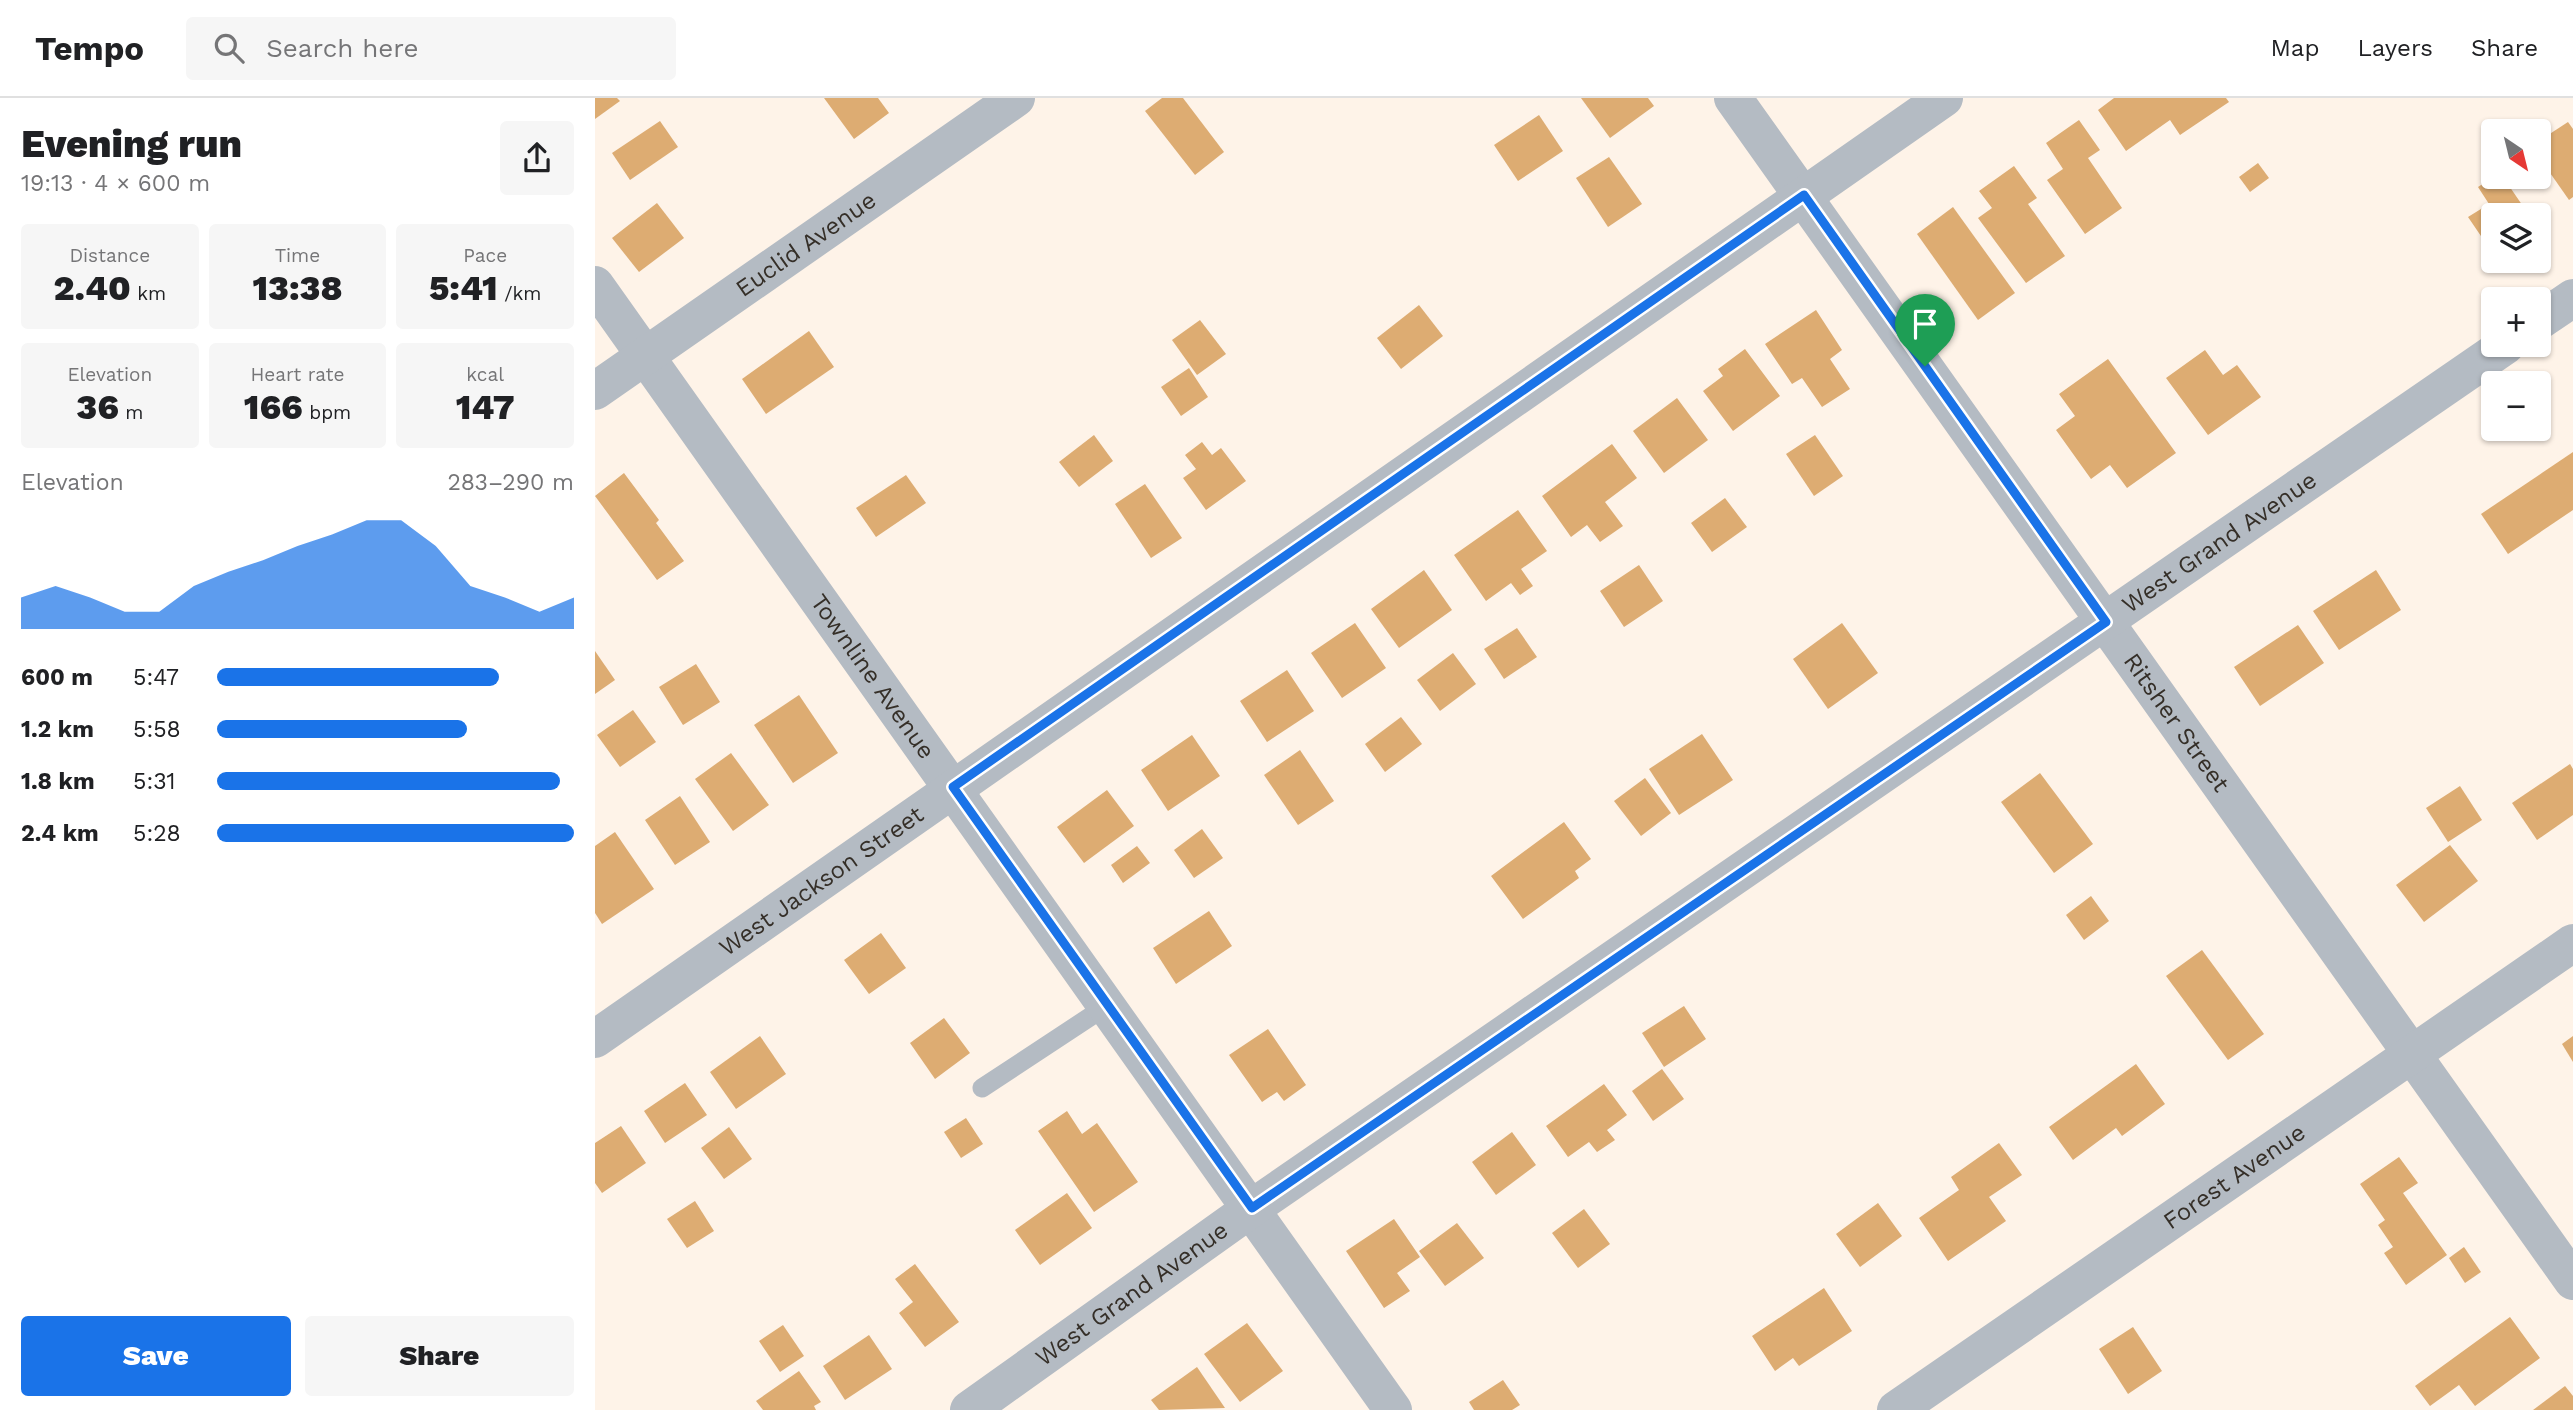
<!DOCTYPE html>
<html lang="en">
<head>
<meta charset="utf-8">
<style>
	body { margin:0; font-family:"Work Sans",sans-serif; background:#f6f6f6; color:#202124; height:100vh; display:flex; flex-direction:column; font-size:26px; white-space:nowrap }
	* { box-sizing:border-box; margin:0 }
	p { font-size:23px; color:#757577 }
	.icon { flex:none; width:38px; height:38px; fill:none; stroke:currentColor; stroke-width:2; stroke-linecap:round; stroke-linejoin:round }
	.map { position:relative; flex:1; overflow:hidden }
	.sheet { display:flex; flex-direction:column; background:#fff; width:595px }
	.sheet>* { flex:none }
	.needle { width:46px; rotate:145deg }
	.buttons { position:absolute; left:1886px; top:21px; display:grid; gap:14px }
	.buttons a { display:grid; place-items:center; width:70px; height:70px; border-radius:7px; background:#fff; box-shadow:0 2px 5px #0004; font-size:35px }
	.pin { position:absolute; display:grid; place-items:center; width:60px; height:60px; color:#fff; margin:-72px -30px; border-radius:50% 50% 50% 0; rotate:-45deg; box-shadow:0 0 7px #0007 }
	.pin .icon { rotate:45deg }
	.round { display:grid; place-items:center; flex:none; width:74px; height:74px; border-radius:7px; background:#f6f6f6 }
	.headline { display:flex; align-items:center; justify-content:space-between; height:119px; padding:0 21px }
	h1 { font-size:38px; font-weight:800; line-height:52px }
	.stats { display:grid; grid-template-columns:repeat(3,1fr); gap:10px; height:119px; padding:7px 21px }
	.stats div { display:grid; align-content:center; border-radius:7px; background:#f6f6f6; text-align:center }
	.stats b { font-size:35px; font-weight:800 }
	.stats small { font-size:19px; font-weight:400 }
	.stats p { font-size:19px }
	.chart { height:196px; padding:14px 21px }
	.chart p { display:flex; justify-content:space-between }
	.chart svg { width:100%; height:126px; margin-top:7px; fill:#1a73e8; opacity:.7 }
	.action { display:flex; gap:14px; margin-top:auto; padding:14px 21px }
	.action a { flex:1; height:80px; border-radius:7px; background:#1a73e8; color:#fff; font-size:28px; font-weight:800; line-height:80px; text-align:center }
	.action a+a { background:#f6f6f6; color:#202124 }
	ul { padding:0 21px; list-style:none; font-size:23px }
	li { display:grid; grid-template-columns:112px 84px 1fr; align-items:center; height:52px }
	li i { height:18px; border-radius:9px; background:#1a73e8 }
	header { display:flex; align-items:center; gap:42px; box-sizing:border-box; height:98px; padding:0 35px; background:#fff; border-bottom:2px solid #e0e0e0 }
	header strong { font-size:33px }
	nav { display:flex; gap:38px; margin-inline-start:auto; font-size:24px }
	.search { width:490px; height:63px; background:#f6f6f6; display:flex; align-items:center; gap:18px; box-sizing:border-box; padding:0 24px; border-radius:7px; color:#757577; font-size:26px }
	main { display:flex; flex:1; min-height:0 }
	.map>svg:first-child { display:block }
</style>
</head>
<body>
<header>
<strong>Tempo</strong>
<div class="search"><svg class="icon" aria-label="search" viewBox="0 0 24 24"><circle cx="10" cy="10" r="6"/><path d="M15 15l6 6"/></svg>Search here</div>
<nav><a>Map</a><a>Layers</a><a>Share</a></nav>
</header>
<main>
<section class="sheet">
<div class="headline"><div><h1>Evening run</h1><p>19:13 · 4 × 600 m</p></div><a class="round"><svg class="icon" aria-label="share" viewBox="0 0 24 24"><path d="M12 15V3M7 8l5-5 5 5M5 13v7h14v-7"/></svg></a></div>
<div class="stats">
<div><p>Distance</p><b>2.40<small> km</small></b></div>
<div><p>Time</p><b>13:38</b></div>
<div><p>Pace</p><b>5:41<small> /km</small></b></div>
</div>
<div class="stats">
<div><p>Elevation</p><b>36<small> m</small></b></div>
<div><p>Heart rate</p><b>166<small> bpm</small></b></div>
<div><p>kcal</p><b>147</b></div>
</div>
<div class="chart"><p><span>Elevation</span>283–290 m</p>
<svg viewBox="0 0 160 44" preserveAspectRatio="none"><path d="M0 44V33L10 29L20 33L30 38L40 38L50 29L60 24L70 20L80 15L90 11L100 6L110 6L120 15L130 29L140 33L150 38L160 33V44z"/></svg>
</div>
<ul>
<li><b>600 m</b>5:47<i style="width:79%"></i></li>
<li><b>1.2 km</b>5:58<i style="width:70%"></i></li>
<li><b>1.8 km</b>5:31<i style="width:96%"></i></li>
<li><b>2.4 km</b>5:28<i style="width:100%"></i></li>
</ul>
<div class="action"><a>Save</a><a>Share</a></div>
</section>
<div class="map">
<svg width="1978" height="1312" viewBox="0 0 1978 1312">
	<rect width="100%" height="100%" fill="#fef3e8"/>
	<g fill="#ddac72">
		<polygon points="0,0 22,0 25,3 0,21"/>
		<polygon points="229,0 283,0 294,15 259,41"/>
		<polygon points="567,0 588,0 629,54 600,77 550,13"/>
		<polygon points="986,0 1053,0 1059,8 1015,40"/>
		<polygon points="1519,0 1631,0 1634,4 1585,37 1575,22 1531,53 1503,12"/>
		<polygon points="944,17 968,53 923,83 899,47"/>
		<polygon points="1484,22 1505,52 1493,60 1527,110 1490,136 1452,82 1468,71 1451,45"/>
		<polygon points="65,23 83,49 35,82 17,55"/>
		<polygon points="1973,24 1978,31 1978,99 1974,102 1944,59 1944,43"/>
		<polygon points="1014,59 1047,106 1013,129 981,80"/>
		<polygon points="1663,65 1674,80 1655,94 1644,79"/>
		<polygon points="1419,68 1442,100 1433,106 1470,158 1431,185 1383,120 1397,110 1384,93"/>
		<polygon points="1898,79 1908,79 1934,117 1899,117 1899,134 1888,141 1873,119 1894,106 1883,89"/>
		<polygon points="62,105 89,140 44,174 17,140"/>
		<polygon points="1358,109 1420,195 1383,222 1322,136"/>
		<polygon points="824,207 848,238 806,271 782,240"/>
		<polygon points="1221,212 1247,252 1235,261 1255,291 1227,309 1207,280 1197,286 1170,246"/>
		<polygon points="605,222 631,256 602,277 577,242"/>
		<polygon points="214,233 239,269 171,316 147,281"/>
		<polygon points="1150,251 1185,298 1138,333 1108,293 1128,278 1123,271"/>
		<polygon points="1610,252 1628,277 1642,267 1666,299 1613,337 1571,280"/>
		<polygon points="1513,261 1581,355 1532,390 1515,367 1496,381 1461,332 1480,318 1464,296"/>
		<polygon points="594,270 613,299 586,318 566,289"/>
		<polygon points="1082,300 1113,342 1069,375 1038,333"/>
		<polygon points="499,337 518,363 484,389 464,364"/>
		<polygon points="1220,337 1248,378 1219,398 1191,356"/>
		<polygon points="607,344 617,357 626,350 651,383 611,412 588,380 601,371 590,357"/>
		<polygon points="1017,346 1042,380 1010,404 1028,428 1005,444 992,427 976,439 947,398"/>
		<polygon points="1978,354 1978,412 1913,456 1886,416"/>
		<polygon points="29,375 64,422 61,425 89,463 62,482 0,398"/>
		<polygon points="311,377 331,405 281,439 261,410"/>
		<polygon points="550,386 587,440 556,460 520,406"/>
		<polygon points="1130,400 1152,429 1117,454 1096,425"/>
		<polygon points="923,412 952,453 926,471 938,488 925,497 916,485 891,503 859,457"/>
		<polygon points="1044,467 1068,503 1029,529 1005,493"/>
		<polygon points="829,472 857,512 804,550 776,511"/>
		<polygon points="1781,472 1806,512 1744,552 1718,513"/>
		<polygon points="760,525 791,570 747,600 716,555"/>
		<polygon points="1247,525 1283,575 1233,611 1198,561"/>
		<polygon points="1703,527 1729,565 1665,608 1639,569"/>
		<polygon points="922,530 942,559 909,581 889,551"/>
		<polygon points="0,553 20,582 0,596"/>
		<polygon points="858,555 881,586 845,613 822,582"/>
		<polygon points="101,566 125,604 88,627 64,589"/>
		<polygon points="692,572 719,613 672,644 645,603"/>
		<polygon points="204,597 243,655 198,685 159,627"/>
		<polygon points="38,612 61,644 25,669 2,637"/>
		<polygon points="806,619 827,646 790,674 770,646"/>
		<polygon points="1107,636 1138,682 1084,717 1054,671"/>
		<polygon points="597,637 625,678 573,713 546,672"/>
		<polygon points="705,652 739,703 703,727 669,677"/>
		<polygon points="136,655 174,707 138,733 100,681"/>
		<polygon points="1975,666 1978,671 1978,717 1942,742 1917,705"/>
		<polygon points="1445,675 1498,746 1459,775 1406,704"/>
		<polygon points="1050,680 1076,715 1046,738 1019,703"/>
		<polygon points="1865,688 1887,722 1853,744 1831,710"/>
		<polygon points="512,692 539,728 489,765 462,729"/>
		<polygon points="85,698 115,744 80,767 50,722"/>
		<polygon points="969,724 996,761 980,773 984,780 928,821 896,778"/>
		<polygon points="607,731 628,760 599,780 579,752"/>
		<polygon points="20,734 59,791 7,826 0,815 0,748"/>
		<polygon points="1855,747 1883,783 1829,824 1801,787"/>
		<polygon points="542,748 555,765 528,785 516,767"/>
		<polygon points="1496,798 1514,823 1489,842 1471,817"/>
		<polygon points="614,813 637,848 581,886 558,850"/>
		<polygon points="286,835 311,870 274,896 249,862"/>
		<polygon points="1607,852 1669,936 1633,962 1571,878"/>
		<polygon points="1089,908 1111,941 1069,969 1047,935"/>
		<polygon points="349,920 375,955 340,981 315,945"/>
		<polygon points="673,931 711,987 689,1003 682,994 667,1004 634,957"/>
		<polygon points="165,938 191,976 141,1011 115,974"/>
		<polygon points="1978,938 1978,964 1967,946"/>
		<polygon points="1541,966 1570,1006 1527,1038 1521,1030 1478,1062 1454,1029"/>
		<polygon points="1067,971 1089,1001 1058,1023 1037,993"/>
		<polygon points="90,985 112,1017 70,1045 49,1013"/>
		<polygon points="1009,986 1032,1017 1012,1032 1020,1042 1002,1054 994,1044 973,1059 951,1028"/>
		<polygon points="472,1013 487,1036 502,1025 543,1084 499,1114 443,1033"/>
		<polygon points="371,1020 388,1046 366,1060 349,1034"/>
		<polygon points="26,1028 51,1065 7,1095 0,1085 0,1045"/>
		<polygon points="134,1029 157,1061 129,1081 106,1050"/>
		<polygon points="917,1034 941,1067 901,1097 877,1064"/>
		<polygon points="1404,1045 1427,1077 1394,1099 1411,1123 1353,1163 1324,1120 1364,1092 1356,1079"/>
		<polygon points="1804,1059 1823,1085 1808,1095 1852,1157 1811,1187 1789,1155 1798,1149 1783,1127 1790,1122 1765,1086"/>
		<polygon points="472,1095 497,1130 445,1167 420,1132"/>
		<polygon points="100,1103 119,1133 92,1150 72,1121"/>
		<polygon points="1283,1105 1307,1138 1265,1169 1241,1136"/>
		<polygon points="989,1111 1015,1146 983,1170 957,1135"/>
		<polygon points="799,1121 825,1159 802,1175 815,1193 789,1210 751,1153"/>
		<polygon points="862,1125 889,1160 850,1188 824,1153"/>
		<polygon points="1869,1149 1886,1174 1870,1185 1854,1160"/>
		<polygon points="320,1166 364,1224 330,1249 304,1215 318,1204 300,1181"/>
		<polygon points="1229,1190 1257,1233 1204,1268 1198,1260 1180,1273 1157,1238"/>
		<polygon points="1915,1219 1945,1260 1880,1308 1864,1287 1835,1308 1820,1288"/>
		<polygon points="652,1225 688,1273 645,1304 609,1256"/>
		<polygon points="188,1227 209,1258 185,1274 164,1243"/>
		<polygon points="1538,1229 1567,1273 1533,1296 1504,1251"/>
		<polygon points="274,1237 297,1271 250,1302 228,1268"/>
		<polygon points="602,1269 630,1310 564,1312 556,1302"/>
		<polygon points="204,1273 226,1304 219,1308 221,1312 168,1312 161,1303"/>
		<polygon points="908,1282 925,1307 917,1312 879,1312 874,1304"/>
		<polygon points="1970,1288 1978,1298 1978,1312 1938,1312"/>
	</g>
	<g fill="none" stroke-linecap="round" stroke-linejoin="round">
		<polyline stroke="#b4bbc3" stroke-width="19" points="387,990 513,907"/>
		<g stroke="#b4bbc3" stroke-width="38">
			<path id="s1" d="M 1138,0 L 1978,1183"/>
			<path id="s2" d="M 0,187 L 798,1312"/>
			<polyline points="1944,223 1978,200"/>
			<path id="s3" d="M 0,293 L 421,0"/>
			<path id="s4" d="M 0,941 L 1349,0"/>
			<path id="s5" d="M 374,1312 L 657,1110 L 1911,247"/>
			<path id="s6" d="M 1301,1312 L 1978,845"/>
		</g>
	</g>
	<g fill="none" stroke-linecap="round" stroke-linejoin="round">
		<g stroke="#fff" stroke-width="14">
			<polygon id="route" points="1209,97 1511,524 657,1110 358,689"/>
		</g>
		<use href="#route" stroke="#1a73e8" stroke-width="9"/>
	</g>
	<g text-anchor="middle" stroke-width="7" stroke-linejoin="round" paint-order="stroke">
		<g font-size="24" fill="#352f28" stroke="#fff">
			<text dy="8" stroke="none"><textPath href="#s3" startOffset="257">Euclid Avenue</textPath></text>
			<text dy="8" stroke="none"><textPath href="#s5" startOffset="1522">West Grand Avenue</textPath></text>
			<text dy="8" stroke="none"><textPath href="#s2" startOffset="480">Townline Avenue</textPath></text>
			<text dy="8" stroke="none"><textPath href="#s1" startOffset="766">Ritsher Street</textPath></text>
			<text dy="8" stroke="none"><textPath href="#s4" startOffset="276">West Jackson Street</textPath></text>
			<text dy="8" stroke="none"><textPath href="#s6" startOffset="411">Forest Avenue</textPath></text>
			<text dy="8" stroke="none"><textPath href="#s5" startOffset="200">West Grand Avenue</textPath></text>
		</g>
	</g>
</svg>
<div class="buttons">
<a><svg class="needle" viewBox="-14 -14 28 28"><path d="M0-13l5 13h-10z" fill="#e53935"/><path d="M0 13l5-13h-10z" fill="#757577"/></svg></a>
<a><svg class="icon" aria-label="layers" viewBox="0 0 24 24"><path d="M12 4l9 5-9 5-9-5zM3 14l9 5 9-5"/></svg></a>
<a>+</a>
<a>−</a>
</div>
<div class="pin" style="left:1330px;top:268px;background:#1e9e55"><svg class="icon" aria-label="arrive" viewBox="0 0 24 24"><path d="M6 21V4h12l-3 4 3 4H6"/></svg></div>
</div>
</main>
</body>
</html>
